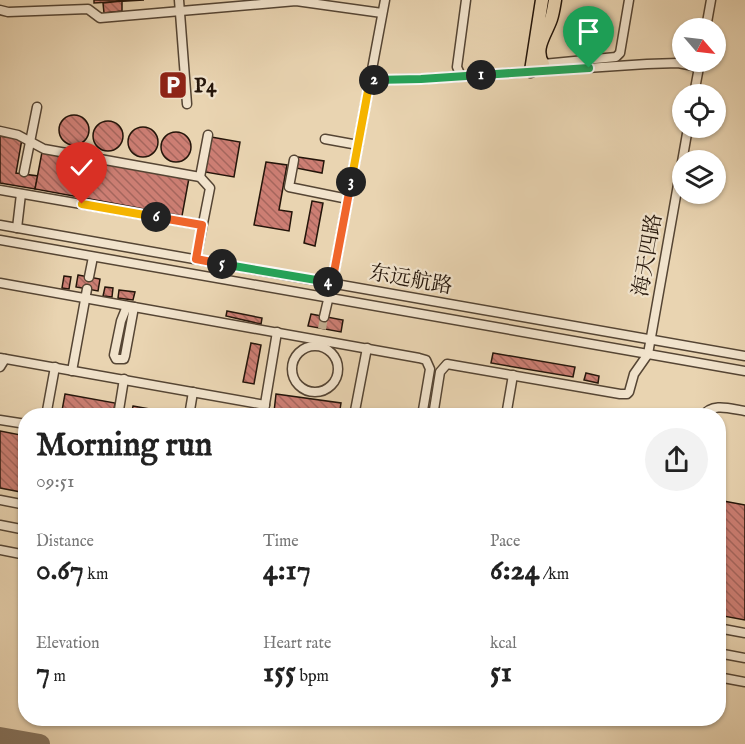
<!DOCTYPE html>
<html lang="en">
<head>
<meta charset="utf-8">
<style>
	body { margin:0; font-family:"IM FELL English","Noto Serif SC",serif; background:#f2f2f2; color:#222; height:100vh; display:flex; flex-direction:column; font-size:22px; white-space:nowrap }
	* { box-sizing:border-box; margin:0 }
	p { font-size:20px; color:#767676 }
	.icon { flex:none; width:33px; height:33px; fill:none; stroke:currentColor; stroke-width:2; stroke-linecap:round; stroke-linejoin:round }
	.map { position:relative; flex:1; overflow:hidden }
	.side { position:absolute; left:18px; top:408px; width:708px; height:318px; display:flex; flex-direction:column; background:#fff; border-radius:24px; box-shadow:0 2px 4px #0004 }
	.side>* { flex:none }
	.needle { width:39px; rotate:118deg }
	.fabs { position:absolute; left:672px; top:18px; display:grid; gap:12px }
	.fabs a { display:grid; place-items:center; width:54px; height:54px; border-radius:50%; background:#fff; box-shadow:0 2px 4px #0004; font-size:30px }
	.pin { position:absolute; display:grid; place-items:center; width:51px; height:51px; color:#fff; margin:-62px -26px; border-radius:50% 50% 50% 0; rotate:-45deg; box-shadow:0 0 6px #0007 }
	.pin .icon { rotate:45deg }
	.km { position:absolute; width:30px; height:30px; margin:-15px; border-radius:50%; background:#222; color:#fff; font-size:16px; line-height:30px; text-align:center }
	.round { display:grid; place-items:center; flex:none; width:63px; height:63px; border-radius:32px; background:#f2f2f2 }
	.overview { display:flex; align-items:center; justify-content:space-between; height:102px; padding:0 18px }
	h1 { font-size:33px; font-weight:700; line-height:45px }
	.figures { display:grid; grid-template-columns:repeat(3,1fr); gap:9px; height:102px; padding:6px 18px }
	.figures div { display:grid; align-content:center }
	.figures b { font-size:30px; font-weight:700 }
	.figures small { font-size:16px; font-weight:400 }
	.figures p { font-size:16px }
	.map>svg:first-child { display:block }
</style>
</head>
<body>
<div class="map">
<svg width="745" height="744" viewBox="0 0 745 744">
	<defs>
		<pattern id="building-back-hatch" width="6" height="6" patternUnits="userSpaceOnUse" patternTransform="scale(1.5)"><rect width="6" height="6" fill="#cc7e73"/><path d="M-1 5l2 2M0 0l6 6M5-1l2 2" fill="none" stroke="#a5665d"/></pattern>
	</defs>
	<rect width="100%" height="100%" fill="#e9d4b1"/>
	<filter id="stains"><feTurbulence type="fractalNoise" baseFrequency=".00333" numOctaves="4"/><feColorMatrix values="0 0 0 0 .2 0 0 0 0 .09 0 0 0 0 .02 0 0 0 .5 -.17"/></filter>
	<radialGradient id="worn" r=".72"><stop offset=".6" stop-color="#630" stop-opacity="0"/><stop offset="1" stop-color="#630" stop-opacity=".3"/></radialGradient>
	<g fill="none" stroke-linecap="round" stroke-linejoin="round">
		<polyline stroke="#86745e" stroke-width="20" points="0,737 40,744"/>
	</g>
	<g fill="url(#building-back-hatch)" stroke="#24150a" stroke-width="1.5">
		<polygon points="94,0 144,0 94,3"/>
		<polygon points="122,1 122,11 104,13 103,3"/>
		<circle cx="74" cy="130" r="15"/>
		<circle cx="108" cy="136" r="15"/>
		<circle cx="143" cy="142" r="15"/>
		<circle cx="176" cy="147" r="15"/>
		<polygon points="0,136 22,139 16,173 38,176 35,189 0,183"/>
		<polygon points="211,137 240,142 234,177 205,172"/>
		<polygon points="42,152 189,178 182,216 35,189"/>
		<polygon points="298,157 324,161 322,173 296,168"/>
		<polygon points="266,162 287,165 279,210 292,212 289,231 254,225"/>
		<polygon points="312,201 323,203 315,246 304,243"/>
		<polygon points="78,275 100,279 98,291 76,287"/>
		<polygon points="64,276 71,277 69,289 62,288"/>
		<polygon points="105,287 113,288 112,297 103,296"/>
		<polygon points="119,290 135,292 133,300 118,298"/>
		<polygon points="227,311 262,318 261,324 226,316"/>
		<polygon points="311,314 343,320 341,332 308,326"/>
		<polygon points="251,343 261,345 254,384 243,382"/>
		<polygon points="493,353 575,367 573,377 491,363"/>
		<polygon points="586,373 599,376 598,383 584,380"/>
		<polygon points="65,394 115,403 113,416 61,416"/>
		<polygon points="276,394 341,403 339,416 300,416 274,412"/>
		<polygon points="133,406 183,415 183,416 131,416"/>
		<polygon points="0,431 26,436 26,493 0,488"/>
		<polygon points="718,500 745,505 745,620 718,615"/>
	</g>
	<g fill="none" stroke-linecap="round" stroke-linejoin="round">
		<polyline stroke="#c2ae90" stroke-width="8" stroke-dasharray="8 4" stroke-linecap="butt" points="322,329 324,317"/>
		<g stroke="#554534" stroke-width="11">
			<g id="minor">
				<polyline points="179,0 187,104"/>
				<polyline points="0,10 8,12 88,9 100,18 296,1 382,13"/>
				<polyline points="706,28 711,0"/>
				<polyline points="543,64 616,57 620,53 629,0"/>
				<polyline points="461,76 457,67 466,0"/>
				<polyline points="370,80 421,79 647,64 678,63 699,67"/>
				<polyline points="694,94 700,62"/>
				<polyline points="0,131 18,135 44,149 200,177 210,188 196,259"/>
				<polyline points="325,139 358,145"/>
				<polyline points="294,160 289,187 348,199"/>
				<polyline points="24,172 37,107"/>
				<polyline points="200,177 208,135"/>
				<polyline points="0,190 202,225"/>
				<polyline points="0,225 745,356"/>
				<polyline points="17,228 21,194"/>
				<polyline points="0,240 745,371"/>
				<polyline points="89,277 93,257"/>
				<polyline points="0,283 419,358 426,360 430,369 422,416"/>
				<polyline points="127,306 121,321 114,355 116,359 124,359 125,356 134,307"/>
				<polyline points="324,317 332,283 385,0"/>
				<circle cx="315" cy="369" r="23"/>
				<polyline points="0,358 265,405"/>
				<polyline points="0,367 5,359"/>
				<polyline points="72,371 87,289"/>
				<polyline points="46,416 55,367"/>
				<polyline points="118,416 124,379"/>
				<polyline points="189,416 193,392"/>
				<polyline points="263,416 277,332"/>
				<polyline points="354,416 367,348"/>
				<polyline points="433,416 440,372 447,364 620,394 627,394 629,392 634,374 648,354 688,128"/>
				<polyline points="506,416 513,375"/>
				<path d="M 703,416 C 712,402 731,409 745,411"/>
				<polyline points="0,420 26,424"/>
				<polyline points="0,500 26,505"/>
				<polyline points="0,525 26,530"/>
				<polyline points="0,550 26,555"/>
				<polyline points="718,628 745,633"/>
				<polyline points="718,653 745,658"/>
				<polyline points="718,677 745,682"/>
			</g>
		</g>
		<g stroke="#24150a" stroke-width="15">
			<g id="highway">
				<path d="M 543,64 C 533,49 546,34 551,19 C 553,13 554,6 555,0"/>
				<polyline points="531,71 542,0"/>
			</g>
		</g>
		<use href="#minor" stroke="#f1e3cc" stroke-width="8"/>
		<use href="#highway" stroke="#e9d4b1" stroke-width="12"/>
	</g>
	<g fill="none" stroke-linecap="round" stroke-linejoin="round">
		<g stroke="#fff" stroke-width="12">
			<polyline id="split-1" points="481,75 589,68"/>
		</g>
		<g stroke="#fff" stroke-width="12">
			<polyline id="split-2" points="374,80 421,79 481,75"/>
		</g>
		<g stroke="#fff" stroke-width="12">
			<polyline id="split-3" points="351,182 370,80 374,80"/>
		</g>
		<g stroke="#fff" stroke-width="12">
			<polyline id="split-4" points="328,282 332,283 351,182"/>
		</g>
		<g stroke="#fff" stroke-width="12">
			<polyline id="split-5" points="222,264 328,282"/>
		</g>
		<g stroke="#fff" stroke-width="12">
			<polyline id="split-6" points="156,217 202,225 196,259 222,264"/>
		</g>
		<g stroke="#fff" stroke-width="12">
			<polyline id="split-7" points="82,204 156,217"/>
		</g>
		<use href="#split-1" stroke="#22a559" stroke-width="8"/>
		<use href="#split-2" stroke="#22a559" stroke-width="8"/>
		<use href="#split-3" stroke="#f5b400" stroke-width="8"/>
		<use href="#split-4" stroke="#f0652b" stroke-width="8"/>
		<use href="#split-5" stroke="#22a559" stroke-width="8"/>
		<use href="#split-6" stroke="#f0652b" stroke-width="8"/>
		<use href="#split-7" stroke="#f5b400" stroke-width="8"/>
	</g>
	<defs>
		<g id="parking-square" transform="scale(1.5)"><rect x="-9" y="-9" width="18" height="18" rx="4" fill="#8f2418" stroke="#f1e3cc"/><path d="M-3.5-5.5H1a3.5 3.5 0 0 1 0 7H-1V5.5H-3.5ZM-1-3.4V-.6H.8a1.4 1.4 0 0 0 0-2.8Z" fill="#fff"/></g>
	</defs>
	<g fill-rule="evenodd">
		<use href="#parking-square" x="173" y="85"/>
	</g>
	<g text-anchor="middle" stroke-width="4.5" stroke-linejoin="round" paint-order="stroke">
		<g font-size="21" font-weight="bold" fill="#24150a" stroke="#f1e3cc" text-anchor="start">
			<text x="194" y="92">P4</text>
		</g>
		<g font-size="21" fill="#24150a" stroke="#f1e3cc">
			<text transform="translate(647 255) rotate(-80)" y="7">海天四路</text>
			<text transform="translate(411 279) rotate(10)" y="7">东远航路</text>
		</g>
	</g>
	<rect width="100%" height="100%" filter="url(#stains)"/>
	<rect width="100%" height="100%" fill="url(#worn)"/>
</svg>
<div class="fabs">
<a><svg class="needle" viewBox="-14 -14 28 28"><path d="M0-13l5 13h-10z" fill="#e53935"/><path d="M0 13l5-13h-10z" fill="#767676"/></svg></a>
<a><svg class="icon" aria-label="locate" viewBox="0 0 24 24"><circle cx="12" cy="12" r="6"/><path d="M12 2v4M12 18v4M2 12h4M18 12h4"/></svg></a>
<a><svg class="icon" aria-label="layers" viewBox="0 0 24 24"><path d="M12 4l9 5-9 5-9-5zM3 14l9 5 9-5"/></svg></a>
</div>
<div class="pin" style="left:589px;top:68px;background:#1e9e55"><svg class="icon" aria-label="arrive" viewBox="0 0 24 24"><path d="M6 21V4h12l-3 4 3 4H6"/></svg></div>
<div class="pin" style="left:82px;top:204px;background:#d93025"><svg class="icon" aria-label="check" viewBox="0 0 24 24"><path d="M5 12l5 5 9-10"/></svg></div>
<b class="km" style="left:481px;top:75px">1</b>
<b class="km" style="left:374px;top:80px">2</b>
<b class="km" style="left:351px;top:182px">3</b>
<b class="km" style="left:328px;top:282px">4</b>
<b class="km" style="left:222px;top:264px">5</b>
<b class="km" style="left:156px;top:217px">6</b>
<section class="side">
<div class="overview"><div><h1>Morning run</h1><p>09:51</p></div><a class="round"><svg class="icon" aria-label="share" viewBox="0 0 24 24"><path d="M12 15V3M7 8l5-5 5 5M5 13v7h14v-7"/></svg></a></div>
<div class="figures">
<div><p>Distance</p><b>0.67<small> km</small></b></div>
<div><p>Time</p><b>4:17</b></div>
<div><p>Pace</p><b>6:24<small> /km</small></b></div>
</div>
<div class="figures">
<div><p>Elevation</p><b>7<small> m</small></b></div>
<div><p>Heart rate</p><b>155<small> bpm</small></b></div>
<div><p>kcal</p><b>51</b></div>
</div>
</section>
</div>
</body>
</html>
